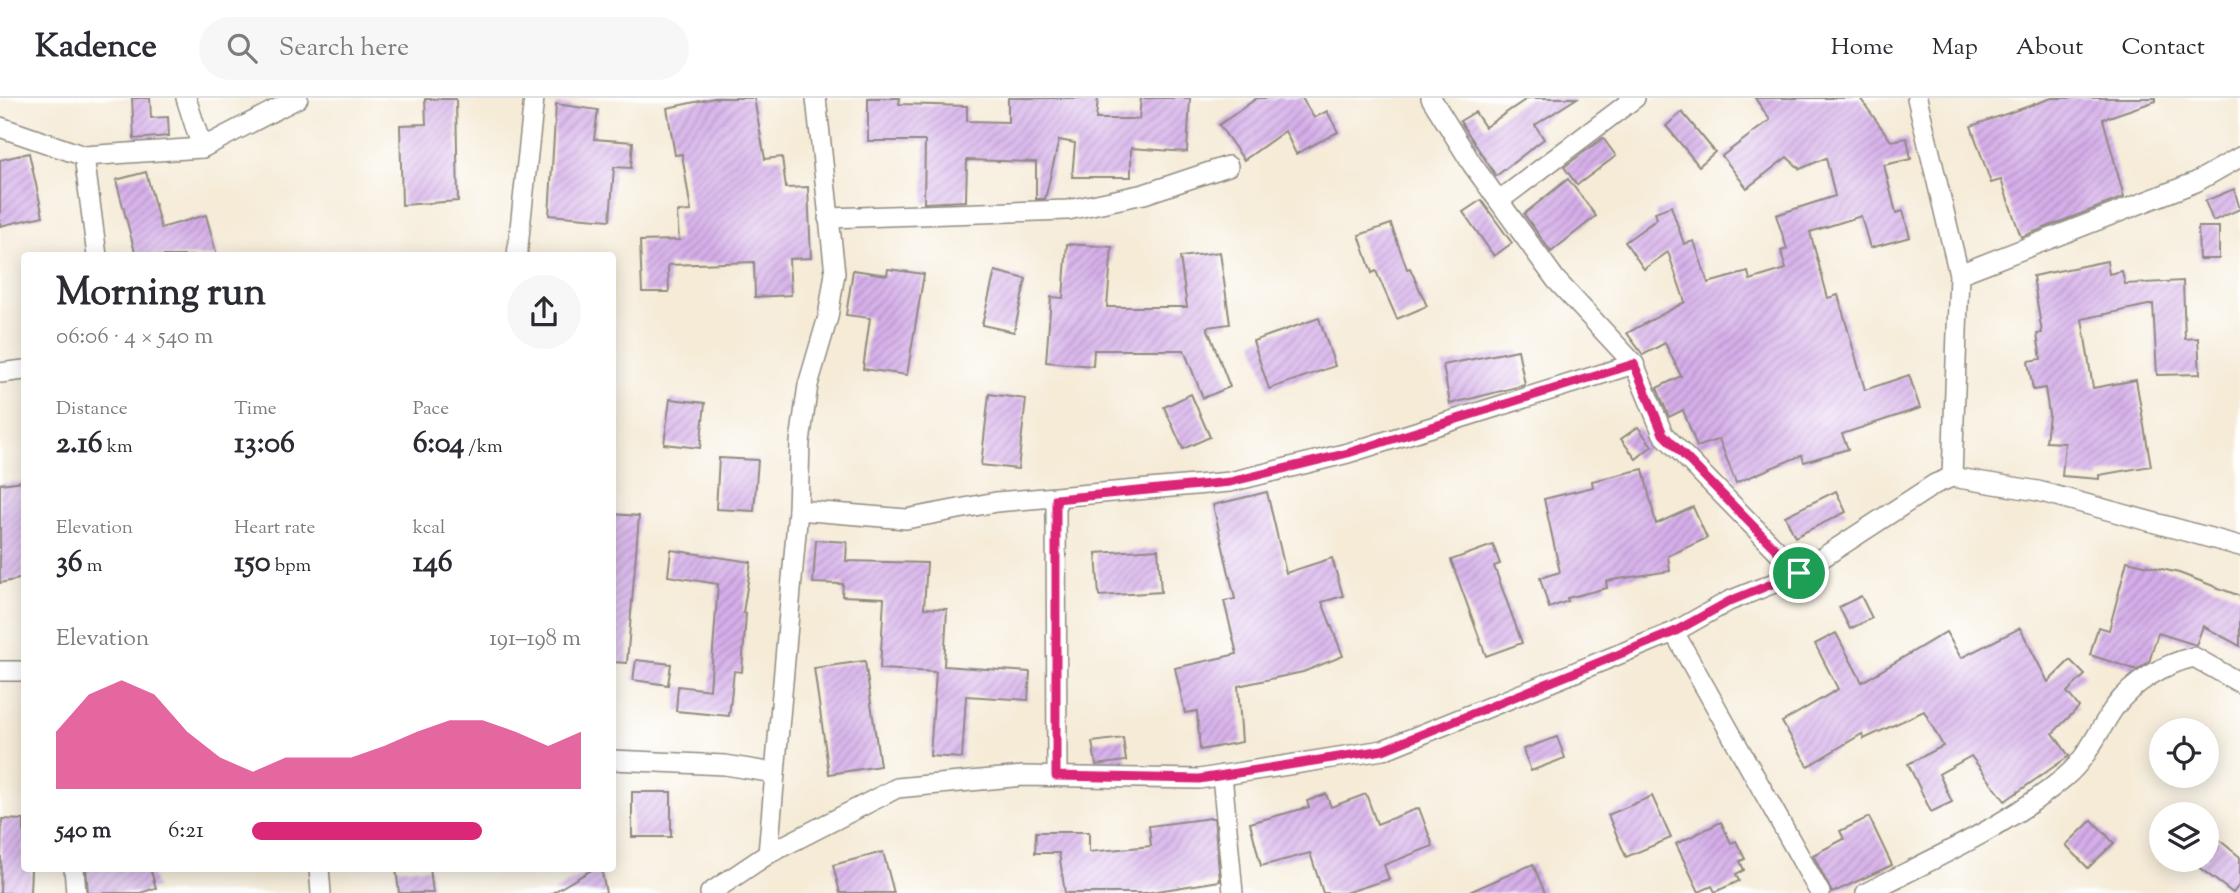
<!DOCTYPE html>
<html lang="en">
<head>
<meta charset="utf-8">
<style>
	body { margin:0; font-family:"Sorts Mill Goudy",serif; background:#f7f7f7; color:#2b2b33; height:100vh; display:flex; flex-direction:column; font-size:26px; white-space:nowrap }
	* { box-sizing:border-box; margin:0 }
	p { font-size:23px; color:#7c7c81 }
	.icon { flex:none; width:38px; height:38px; fill:none; stroke:currentColor; stroke-width:2; stroke-linecap:round; stroke-linejoin:round }
	.map { position:relative; flex:1; overflow:hidden }
	.side { position:absolute; left:21px; top:154px; width:595px; height:620px; display:flex; flex-direction:column; background:#fff; border-radius:7px; box-shadow:0 4px 18px #0003 }
	.side>* { flex:none }
	.fabs { position:absolute; left:2149px; top:620px; display:grid; gap:14px }
	.fabs a { display:grid; place-items:center; width:70px; height:70px; border-radius:50%; background:#fff; box-shadow:0 4px 18px #0003; font-size:35px }
	.pin { position:absolute; display:grid; place-items:center; width:60px; height:60px; color:#fff; margin:-30px; border:4px solid #fff; border-radius:50%; box-shadow:0 2px 7px #0007 }
	.round { display:grid; place-items:center; flex:none; width:74px; height:74px; border-radius:37px; background:#f7f7f7 }
	.summary { display:flex; align-items:center; justify-content:space-between; height:119px; padding:0 35px }
	h1 { font-size:38px; font-weight:700; line-height:52px }
	.figures { display:grid; grid-template-columns:repeat(3,1fr); gap:10px; height:119px; padding:7px 35px }
	.figures div { display:grid; align-content:center }
	.figures b { font-size:30px; font-weight:700 }
	.figures small { font-size:19px; font-weight:400 }
	.figures p { font-size:19px }
	.chart { height:196px; padding:14px 35px }
	.chart p { display:flex; justify-content:space-between }
	.chart svg { width:100%; height:126px; margin-top:7px; fill:#db2777; opacity:.7 }
	ul { padding:0 35px; list-style:none; font-size:23px }
	li { display:grid; grid-template-columns:112px 84px 1fr; align-items:center; height:52px }
	li i { height:18px; border-radius:9px; background:#db2777 }
	header { display:flex; align-items:center; gap:42px; box-sizing:border-box; height:98px; padding:0 35px; background:#fff; border-bottom:2px solid #e1e1e2 }
	header strong { font-size:33px }
	nav { display:flex; gap:38px; margin-inline-start:auto; font-size:24px }
	.search { width:490px; height:63px; background:#f7f7f7; display:flex; align-items:center; gap:18px; box-sizing:border-box; padding:0 24px; border-radius:38px; color:#7c7c81; font-size:26px }
	.map>svg:first-child { display:block }
</style>
</head>
<body>
<header>
<strong>Kadence</strong>
<div class="search"><svg class="icon" aria-label="search" viewBox="0 0 24 24"><circle cx="10" cy="10" r="6"/><path d="M15 15l6 6"/></svg>Search here</div>
<nav><a>Home</a><a>Map</a><a>About</a><a>Contact</a></nav>
</header>
<div class="map">
<svg width="2240" height="795" viewBox="0 0 2240 795">
	<defs>
		<pattern id="building-hatch" width="6" height="6" patternUnits="userSpaceOnUse" patternTransform="scale(1.75)"><rect width="6" height="6" fill="#d6afea"/><path d="M-1 1l2-2M0 6l6-6M5 7l2-2" fill="none" stroke="#ae8fbe"/></pattern>
	</defs>
	<rect width="100%" height="100%" fill="#fff"/>
	<filter id="ink" filterUnits="userSpaceOnUse"><feTurbulence type="fractalNoise" baseFrequency=".0143" numOctaves="2"/><feDisplacementMap in="SourceGraphic" scale="14" xChannelSelector="R" yChannelSelector="G"/><feConvolveMatrix kernelMatrix="1 2 1 2 8 2 1 2 1" color-interpolation-filters="sRGB"/></filter>
	<filter id="wash" filterUnits="userSpaceOnUse"><feTurbulence type="fractalNoise" baseFrequency=".00686" numOctaves="4" result="noise"/><feDisplacementMap in="SourceGraphic" scale="28" xChannelSelector="R" yChannelSelector="G"/><feGaussianBlur stdDeviation="1.57" result="paint"/><feColorMatrix in="noise" values="0 0 0 0 0 0 0 0 0 0 0 0 0 0 0 0 0 1.4 0 .05"/><feComposite in="paint" operator="in"/></filter>
	<g filter="url(#wash)">
		<rect width="100%" height="100%" fill="#f5ebd7"/>
		<g id="blocks">
			<g fill="url(#building-hatch)">
				<polygon points="132,0 150,0 151,20 168,19 169,38 134,41"/>
				<polygon points="714,0 754,0 765,61 782,59 786,90 808,89 811,160 789,161 791,197 755,199 754,164 668,167 669,194 642,194 640,143 679,142 677,114 691,113 682,56 675,57 667,10"/>
				<polygon points="868,0 900,0 899,6 967,8 967,23 1008,24 1008,0 1098,0 1096,21 1139,21 1141,0 1190,0 1187,54 1131,50 1131,79 1072,79 1075,45 1059,42 1045,101 1036,101 1036,64 967,62 966,103 924,105 925,43 868,43"/>
				<polygon points="1257,0 1302,0 1314,20 1327,13 1338,34 1296,56 1285,33 1244,62 1219,27"/>
				<polygon points="1528,0 1577,0 1535,27 1544,41 1496,78 1460,23 1475,14 1485,29"/>
				<polygon points="1755,0 1860,0 1891,43 1907,40 1911,61 1884,67 1896,115 1903,113 1910,139 1870,150 1861,118 1810,134 1828,200 1838,197 1865,292 1909,277 1920,310 1842,336 1848,351 1804,364 1802,357 1736,385 1719,341 1697,349 1683,312 1669,319 1657,290 1681,278 1665,245 1643,257 1627,235 1685,204 1668,154 1644,171 1625,144 1657,121 1655,114 1671,108 1684,146 1694,143 1708,185 1748,174 1750,182 1786,171 1781,153 1787,151 1776,117 1835,98 1826,60 1800,71 1787,59 1747,90 1722,58 1770,22"/>
				<polygon points="2052,0 2156,0 2156,3 2103,21 2124,99 2021,139 2001,82 1991,85 1971,28"/>
				<polygon points="425,1 456,1 458,103 402,107 400,27 426,26"/>
				<polygon points="556,6 598,12 594,41 633,44 631,70 614,69 610,122 549,117"/>
				<polygon points="1682,14 1715,54 1699,68 1666,28"/>
				<polygon points="1603,40 1616,58 1577,87 1564,69"/>
				<polygon points="29,55 43,118 0,128 0,62"/>
				<polygon points="146,74 161,130 206,117 217,158 136,158 116,82"/>
				<polygon points="1568,81 1596,118 1551,154 1524,116"/>
				<polygon points="2234,91 2240,111 2213,123 2205,103"/>
				<polygon points="1481,102 1512,145 1494,158 1463,114"/>
				<polygon points="1391,126 1407,171 1410,170 1427,208 1397,221 1376,173 1372,175 1359,137"/>
				<polygon points="2198,129 2219,129 2219,161 2199,161"/>
				<polygon points="1067,146 1112,149 1107,209 1187,209 1180,159 1220,154 1230,226 1207,229 1230,289 1203,300 1184,252 1094,252 1093,268 1046,264 1051,199 1063,200"/>
				<polygon points="2107,163 2109,176 2122,173 2125,186 2183,183 2185,241 2198,240 2200,276 2157,277 2153,206 2082,221 2093,290 2136,282 2151,368 2099,377 2099,381 2062,378 2065,345 2046,344 2049,316 2045,290 2033,292 2028,263 2041,261 2037,236 2042,235 2033,178"/>
				<polygon points="888,171 924,176 907,277 863,271 870,220 846,217 853,172 887,177"/>
				<polygon points="995,173 1026,181 1014,234 982,227"/>
				<polygon points="1319,220 1335,268 1269,291 1253,243"/>
				<polygon points="1518,252 1525,287 1450,306 1443,267"/>
				<polygon points="989,296 1026,301 1018,371 981,367"/>
				<polygon points="1191,296 1210,339 1183,351 1164,309"/>
				<polygon points="670,301 705,305 700,350 664,346"/>
				<polygon points="1638,329 1652,348 1636,361 1621,341"/>
				<polygon points="719,360 758,362 754,413 716,411"/>
				<polygon points="1643,371 1656,426 1693,409 1707,440 1668,458 1670,473 1606,483 1607,490 1567,500 1568,503 1549,510 1540,480 1560,474 1544,401 1593,389 1592,383"/>
				<polygon points="24,383 24,480 0,485 0,386"/>
				<polygon points="1836,393 1846,414 1795,439 1785,418"/>
				<polygon points="1267,394 1286,475 1332,460 1343,498 1322,504 1343,558 1303,574 1238,588 1242,644 1200,652 1197,613 1185,615 1175,570 1237,556 1224,503 1235,501 1213,407"/>
				<polygon points="612,416 639,418 627,565 612,564"/>
				<polygon points="816,442 847,444 846,463 927,465 924,510 947,511 944,568 1030,574 1028,602 966,598 962,660 930,658 936,574 880,571 884,500 842,498 843,486 813,485"/>
				<polygon points="1493,447 1500,466 1494,468 1522,545 1486,558 1451,462"/>
				<polygon points="1158,451 1161,494 1099,498 1096,455"/>
				<polygon points="671,452 751,464 743,515 746,515 742,574 734,573 729,618 676,613 678,588 710,592 718,486 668,478"/>
				<polygon points="2127,463 2179,475 2240,498 2240,548 2203,528 2196,547 2158,535 2149,564 2137,572 2090,557 2098,529 2109,532"/>
				<polygon points="1861,498 1872,520 1850,531 1839,509"/>
				<polygon points="2020,530 2048,584 2070,562 2085,577 2067,594 2079,609 2053,635 2069,658 2005,703 1971,658 1939,676 1952,704 1931,714 1908,666 1943,648 1924,613 1864,641 1862,636 1808,668 1782,624 1838,591 1815,546 1836,535 1862,584 1946,534 1961,560"/>
				<polygon points="636,562 671,566 668,587 633,582"/>
				<polygon points="865,563 880,668 829,676 814,570"/>
				<polygon points="1557,639 1565,660 1531,673 1523,651"/>
				<polygon points="1123,640 1126,663 1096,667 1092,644"/>
				<rect x="632" y="694" width="39" height="45"/>
				<polygon points="1326,696 1331,709 1366,696 1377,726 1419,710 1433,748 1384,767 1389,781 1345,795 1323,795 1310,755 1261,768 1250,725 1309,709 1307,703"/>
				<polygon points="1652,698 1671,740 1626,759 1608,717"/>
				<polygon points="1869,719 1892,767 1832,795 1813,757 1844,741 1840,733"/>
				<polygon points="1211,720 1214,720 1220,783 1145,795 1065,795 1059,755 1035,755 1036,734 1089,734 1089,754 1151,748 1149,728"/>
				<polygon points="2,721 24,722 24,770 31,770 30,795 0,795"/>
				<polygon points="2092,722 2114,745 2088,770 2066,747"/>
				<polygon points="1721,724 1731,745 1736,743 1745,761 1740,763 1744,772 1736,776 1739,783 1715,794 1712,788 1699,794 1676,746"/>
				<polygon points="2218,741 2240,759 2240,786 2233,795 2197,768 2202,761 2207,761 2207,755"/>
				<polygon points="883,754 894,795 840,795 833,767"/>
				<polygon points="1533,766 1545,795 1467,795"/>
				<polygon points="86,770 150,770 156,790 140,795 88,795"/>
				<polygon points="396,770 430,770 433,795 399,795"/>
				<polygon points="595,770 601,770 606,795 552,795"/>
			</g>
		</g>
	</g>
	<g filter="url(#ink)">
		<use href="#blocks" fill-opacity="0" stroke="#908b81" stroke-width="2"/>
		<g fill="none" stroke-linecap="round" stroke-linejoin="round">
			<g stroke="#908b81" stroke-width="22">
				<g id="minor">
					<polyline points="186,0 202,50"/>
					<polyline points="1431,0 1472,66 1556,182 1634,266 1663,336 1799,475"/>
					<polyline points="1917,0 1959,176 1952,379"/>
					<polyline points="0,29 84,58 202,50 298,0"/>
					<polyline points="84,58 97,158"/>
					<polyline points="1500,102 1635,0"/>
					<polyline points="828,120 1068,112 1144,96 1228,68"/>
					<polyline points="517,158 534,0"/>
					<polyline points="1959,176 2196,84 2240,59"/>
					<polyline points="0,275 24,272"/>
					<polyline points="1056,401 1057,678"/>
					<polyline points="798,412 906,421 996,404 1230,384 1348,355 1634,266"/>
					<polyline points="1674,534 1820,795"/>
					<polyline points="0,573 24,573"/>
					<polyline points="612,662 725,667 775,675"/>
					<polyline points="1222,677 1233,795"/>
					<polyline points="768,756 798,412 800,344 808,287 828,219 835,175 816,0"/>
					<polyline points="74,770 76,795"/>
					<polyline points="319,770 321,795"/>
					<polyline points="710,795 768,756 897,690 1023,678 1199,681 1383,652 1674,534 1729,503 1799,475 1935,386 1952,379 2038,393 2240,448"/>
					<path d="M 1866,795 C 1934,760 2006,729 2065,679 C 2087,661 2098,633 2114,610 C 2133,584 2164,566 2194,559 L 2240,585"/>
				</g>
			</g>
			<use href="#minor" stroke="#fff" stroke-width="19"/>
		</g>
	</g>
	<g fill="none" stroke-linecap="round" stroke-linejoin="round" filter="url(#ink)">
		<g stroke="#fff" stroke-width="14">
			<polygon id="route" points="1634,266 1663,336 1799,475 1730,503 1674,534 1383,652 1199,681 1056,678 1056,401 1230,384 1348,355"/>
		</g>
		<use href="#route" stroke="#db2777" stroke-width="9"/>
	</g>
</svg>
<div class="fabs">
<a><svg class="icon" aria-label="locate" viewBox="0 0 24 24"><circle cx="12" cy="12" r="6"/><path d="M12 2v4M12 18v4M2 12h4M18 12h4"/></svg></a>
<a><svg class="icon" aria-label="layers" viewBox="0 0 24 24"><path d="M12 4l9 5-9 5-9-5zM3 14l9 5 9-5"/></svg></a>
</div>
<div class="pin" style="left:1799px;top:475px;background:#1e9e55"><svg class="icon" aria-label="arrive" viewBox="0 0 24 24"><path d="M6 21V4h12l-3 4 3 4H6"/></svg></div>
<section class="side">
<div class="summary"><div><h1>Morning run</h1><p>06:06 · 4 × 540 m</p></div><a class="round"><svg class="icon" aria-label="share" viewBox="0 0 24 24"><path d="M12 15V3M7 8l5-5 5 5M5 13v7h14v-7"/></svg></a></div>
<div class="figures">
<div><p>Distance</p><b>2.16<small> km</small></b></div>
<div><p>Time</p><b>13:06</b></div>
<div><p>Pace</p><b>6:04<small> /km</small></b></div>
</div>
<div class="figures">
<div><p>Elevation</p><b>36<small> m</small></b></div>
<div><p>Heart rate</p><b>150<small> bpm</small></b></div>
<div><p>kcal</p><b>146</b></div>
</div>
<div class="chart"><p><span>Elevation</span>191–198 m</p>
<svg viewBox="0 0 160 44" preserveAspectRatio="none"><path d="M0 44V24L10 11L20 6L30 11L40 24L50 33L60 38L70 33L80 33L90 33L100 29L110 24L120 20L130 20L140 24L150 29L160 24V44z"/></svg>
</div>
<ul>
<li><b>540 m</b>6:21<i style="width:70%"></i></li>
</ul>
</section>
</div>
</body>
</html>
